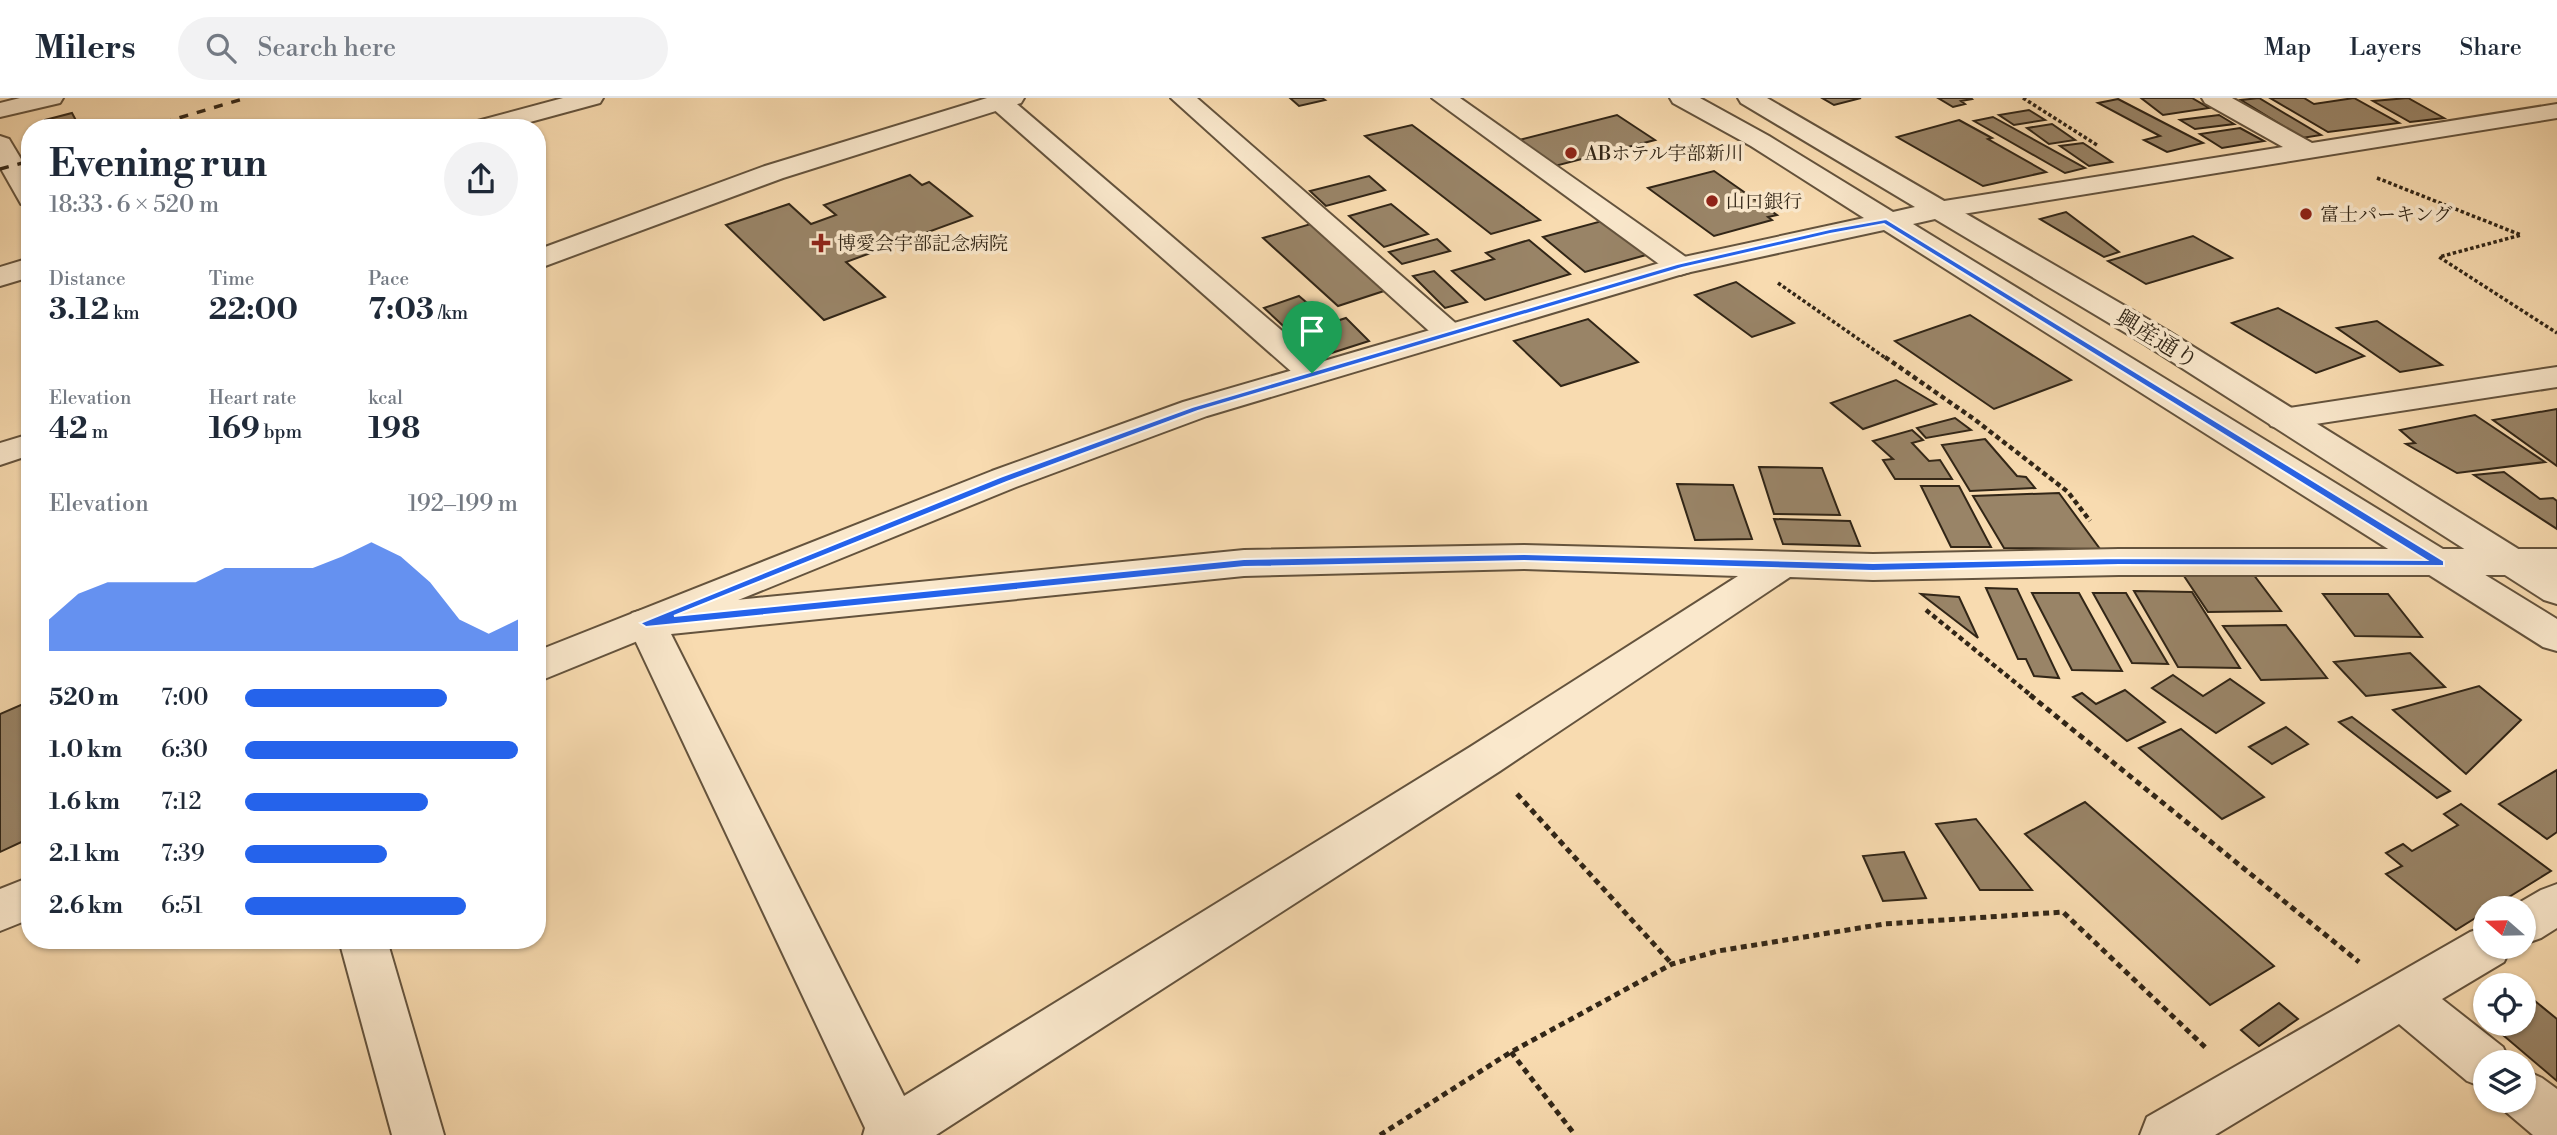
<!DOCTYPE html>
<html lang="en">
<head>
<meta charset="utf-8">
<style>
	body { margin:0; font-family:"Libre Bodoni","Noto Serif JP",serif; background:#f2f2f3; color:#1f2937; height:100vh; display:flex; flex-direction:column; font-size:26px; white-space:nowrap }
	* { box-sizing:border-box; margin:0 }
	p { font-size:23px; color:#747a83 }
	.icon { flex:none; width:38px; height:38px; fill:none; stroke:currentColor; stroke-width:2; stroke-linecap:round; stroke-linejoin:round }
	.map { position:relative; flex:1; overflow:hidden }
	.side { position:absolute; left:21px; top:21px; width:525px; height:830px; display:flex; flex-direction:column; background:#fff; border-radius:28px; box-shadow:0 2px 5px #0004 }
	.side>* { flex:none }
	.needle { width:46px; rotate:290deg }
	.fabs { position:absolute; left:2473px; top:798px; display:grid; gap:14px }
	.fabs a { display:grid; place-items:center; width:63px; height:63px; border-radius:50%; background:#fff; box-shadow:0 2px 5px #0004; font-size:35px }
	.pin { position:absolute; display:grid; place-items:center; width:60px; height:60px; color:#fff; margin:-72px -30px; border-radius:50% 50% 50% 0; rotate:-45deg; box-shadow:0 0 7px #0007 }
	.pin .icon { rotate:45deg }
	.round { display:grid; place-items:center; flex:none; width:74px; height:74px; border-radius:37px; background:#f2f2f3 }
	.headline { display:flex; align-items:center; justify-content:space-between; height:119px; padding:0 28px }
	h1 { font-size:38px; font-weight:700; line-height:52px }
	.figures { display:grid; grid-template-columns:repeat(3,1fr); gap:10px; height:119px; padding:7px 28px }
	.figures div { display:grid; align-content:center }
	.figures b { font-size:30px; font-weight:700 }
	.figures small { font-size:19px; font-weight:400 }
	.figures p { font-size:19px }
	.chart { height:196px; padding:14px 28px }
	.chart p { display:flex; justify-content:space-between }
	.chart svg { width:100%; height:126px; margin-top:7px; fill:#2563eb; opacity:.7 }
	ul { padding:0 28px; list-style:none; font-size:23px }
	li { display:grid; grid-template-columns:112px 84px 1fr; align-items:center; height:52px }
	li i { height:18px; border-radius:9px; background:#2563eb }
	header { display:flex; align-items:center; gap:42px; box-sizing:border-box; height:98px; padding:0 35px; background:#fff; border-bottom:2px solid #e0e1e3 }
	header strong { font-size:33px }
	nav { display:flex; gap:38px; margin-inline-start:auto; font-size:24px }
	.search { width:490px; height:63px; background:#f2f2f3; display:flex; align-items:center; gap:18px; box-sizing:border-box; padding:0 24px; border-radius:38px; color:#747a83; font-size:26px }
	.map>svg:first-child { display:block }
</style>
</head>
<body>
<header>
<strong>Milers</strong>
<div class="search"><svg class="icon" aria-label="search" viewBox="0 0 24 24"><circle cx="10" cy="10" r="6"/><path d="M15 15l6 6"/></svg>Search here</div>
<nav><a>Map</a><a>Layers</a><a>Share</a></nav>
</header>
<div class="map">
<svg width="2557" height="1037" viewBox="0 0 2557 1037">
	<rect width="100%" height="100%" fill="#f8dbb0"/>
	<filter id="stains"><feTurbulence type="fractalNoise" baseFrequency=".00286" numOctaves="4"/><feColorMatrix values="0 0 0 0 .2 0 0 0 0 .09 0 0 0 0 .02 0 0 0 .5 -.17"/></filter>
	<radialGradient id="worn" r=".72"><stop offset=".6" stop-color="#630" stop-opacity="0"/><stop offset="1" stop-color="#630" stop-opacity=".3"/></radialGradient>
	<g fill="#998467" stroke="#322617" stroke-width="2">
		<polygon points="1290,0 1322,0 1325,2 1299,8"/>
		<polygon points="1822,0 1861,0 1834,7"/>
		<polygon points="1938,0 1971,0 1972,1 1961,3 1965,6 1953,9"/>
		<polygon points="2141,0 2192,0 2209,10 2163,17"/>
		<polygon points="2259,0 2321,37 2302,40 2241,2"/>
		<polygon points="2270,0 2304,0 2314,6 2354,0 2399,25 2328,34"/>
		<polygon points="2408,0 2444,20 2410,24 2373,3"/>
		<polygon points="2118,1 2203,45 2167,54 2144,42 2160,38 2098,5"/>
		<polygon points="2029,12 2045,22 2014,27 1999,17"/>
		<polygon points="72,15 80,30 48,30 45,22"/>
		<polygon points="1617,17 1655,42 1555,68 1519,42"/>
		<polygon points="2219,17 2234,26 2195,31 2180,22"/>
		<polygon points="1993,19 2085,70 2065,75 1974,23"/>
		<polygon points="1959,22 1992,40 1988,41 2046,74 1983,88 1897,39"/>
		<polygon points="2052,26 2075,42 2049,46 2027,30"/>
		<polygon points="1412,27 1540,122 1491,136 1365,38"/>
		<polygon points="2240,30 2264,43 2222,50 2200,36"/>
		<polygon points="2083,45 2112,64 2089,68 2060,48"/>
		<polygon points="1714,73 1777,117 1768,119 1772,122 1714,138 1648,90"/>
		<polygon points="910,77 922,87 929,84 972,118 846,164 885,199 824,222 726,127 789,106 811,126 836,117 824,107"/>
		<polygon points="1369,78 1385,92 1326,108 1310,93"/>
		<polygon points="1391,106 1428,136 1384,149 1349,118"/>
		<polygon points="2066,114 2119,154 2104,159 2040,121"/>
		<polygon points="1602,123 1646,157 1585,174 1543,139"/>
		<polygon points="1314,125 1390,191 1338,208 1263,140"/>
		<polygon points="2193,138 2232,160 2146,186 2108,163"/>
		<polygon points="1437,141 1450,153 1402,166 1389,154"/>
		<polygon points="1529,142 1570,176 1485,202 1452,173 1494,161 1486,155"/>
		<polygon points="1434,173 1467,204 1445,210 1413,178"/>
		<polygon points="1736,184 1794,225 1752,239 1695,197"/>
		<polygon points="1299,198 1328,223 1292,236 1264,210"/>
		<polygon points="2278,210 2364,258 2316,275 2232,225"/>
		<polygon points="1970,217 2071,282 1994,311 1895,243"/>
		<polygon points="1346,220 1369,243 1322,258 1299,235"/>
		<polygon points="1588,221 1638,264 1561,288 1514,243"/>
		<polygon points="2377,223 2442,267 2400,274 2337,230"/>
		<polygon points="1896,282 1936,306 1863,331 1831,305"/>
		<polygon points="2557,311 2557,368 2493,322"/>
		<polygon points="2475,317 2545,364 2457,375 2406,346 2415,345 2400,332"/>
		<polygon points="1955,320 1971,332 1926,340 1917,330"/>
		<polygon points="1912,332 1923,342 1912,345 1929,363 1940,362 1952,381 1895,381 1883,362 1893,361 1873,343"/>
		<polygon points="1985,341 2017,378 2026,379 2035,390 1970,393 1942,347"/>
		<polygon points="1759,369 1822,370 1840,417 1774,416"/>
		<polygon points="2504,374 2540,401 2553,400 2557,403 2557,431 2474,377"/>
		<polygon points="1677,386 1733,387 1752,441 1695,442"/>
		<polygon points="1921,388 1959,388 1991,449 1951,449"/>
		<polygon points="2059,395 2100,451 2004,450 1973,398"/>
		<polygon points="1774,421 1850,423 1860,448 1783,446"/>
		<polygon points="2180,472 2250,472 2281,513 2208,514"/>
		<polygon points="1986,490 2017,491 2059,580 2034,578 2026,561 2018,561"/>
		<polygon points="2134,493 2192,494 2240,570 2178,569"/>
		<polygon points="2032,495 2079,495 2122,573 2072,572"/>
		<polygon points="2093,495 2126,495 2168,566 2132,565"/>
		<polygon points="1921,496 1959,499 1978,540"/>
		<polygon points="2323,496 2388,496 2422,539 2355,538"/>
		<polygon points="2286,527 2327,580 2261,582 2223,528"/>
		<polygon points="2410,555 2445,589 2366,598 2334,564"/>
		<polygon points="2173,577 2203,598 2230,581 2264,605 2216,635 2152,590"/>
		<polygon points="2479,588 2521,622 2466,676 2393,612"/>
		<polygon points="2125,592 2165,624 2127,643 2073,599 2082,595 2096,606"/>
		<polygon points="30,603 30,740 0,754 0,616"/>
		<polygon points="2352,619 2450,693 2437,700 2339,624"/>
		<polygon points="2286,629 2308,646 2272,666 2249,649"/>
		<polygon points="2181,631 2264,699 2222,721 2139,650"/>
		<polygon points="2557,672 2557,734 2547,741 2499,706"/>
		<polygon points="2085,704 2274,868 2210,907 2025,736"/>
		<polygon points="2461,706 2551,773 2491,810 2485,810 2485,814 2456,832 2386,776 2402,768 2386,755 2403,746 2412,753 2458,727 2444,716"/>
		<polygon points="1976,721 2032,792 1980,792 1936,726"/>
		<polygon points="1904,754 1926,800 1883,803 1863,758"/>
		<polygon points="2524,894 2557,921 2557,983 2490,926 2524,926"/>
		<polygon points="2279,905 2298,921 2259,948 2241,932"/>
	</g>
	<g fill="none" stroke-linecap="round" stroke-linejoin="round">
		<g stroke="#64533d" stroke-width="4">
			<g id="minor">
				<polygon points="20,0 63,0 60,5 0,19 0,5"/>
				<polygon points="563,0 603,0 600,5 508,30 467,30 470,25"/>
				<polygon points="991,0 1010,0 1323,268 1328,275 1323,282 1312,285 1301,282 991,9 988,4"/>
				<polygon points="1171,0 1197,0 1460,229 1464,235 1460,241 1449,244 1438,241"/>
				<polygon points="1432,0 1460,0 1690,162 1694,168 1690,174 1680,177 1670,174"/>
				<polygon points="2202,0 2232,0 2312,45 2557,6 2557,20 1938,120 1928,118 1924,112 1928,106 1938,104 2283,49 2205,5"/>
				<polygon points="30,160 30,179 0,188 0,169"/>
				<polygon points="2557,269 2557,289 2283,331 2271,328 2266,321 2271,314 2283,311"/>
				<path d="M 1524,447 L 1873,456 L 2119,451 L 2557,451 L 2557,477 L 2119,477 L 1873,482 L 1790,479 L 1500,673 L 936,1037 L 863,1037 L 865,1030 L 627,525 L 632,515 L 646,511 L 1244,452 ZM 1524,471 L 1738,478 L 1470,649 L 904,998 L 671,536 L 1244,478 Z"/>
				<polygon points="2557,786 2557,830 2541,840 2524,846 2524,810 2510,810 2541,792"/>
				<polygon points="2485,829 2485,849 2511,849 2504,864 2442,901 2503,949 2510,964 2485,964 2485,990 2467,983 2399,926 2215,1037 2140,1037 2147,1019 2470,834"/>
				<polygon points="339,842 387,842 444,1037 392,1037"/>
				<polygon points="2524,972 2542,980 2557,991 2557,1037 2533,1037 2506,1014 2501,1003 2524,1003"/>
			</g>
		</g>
		<g stroke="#64533d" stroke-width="4">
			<g id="tertiary">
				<polygon points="987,0 1024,0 1021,5 783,80 537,171 537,152 765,68"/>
				<polygon points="1670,0 1700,0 1769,38 1893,114 1915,109 1741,5 1738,0 1767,0 2168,233 2557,475 2557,506 2544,502 2146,247 1935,121 1913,126 2557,521 2557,553 2543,549 1884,132 1686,175 1207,318 1016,389 537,584 537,553 992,373 1183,304 1670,162 1864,120 1751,48 1673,5"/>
				<polygon points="0,38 9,41 30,76 30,108 21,106 0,69"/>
				<polygon points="30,336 30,357 0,367 0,345"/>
				<polygon points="30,779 30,821 0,833 0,791"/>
			</g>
		</g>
		<g stroke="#322617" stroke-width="3.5" stroke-dasharray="3.5 2.5" stroke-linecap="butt">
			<polyline points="2023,0 2097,47"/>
			<polyline points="2377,80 2521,137 2439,159 2557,235"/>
			<polyline points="1778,185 1887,261"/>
		</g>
		<g stroke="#322617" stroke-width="4.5" stroke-dasharray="5 3.5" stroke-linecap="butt">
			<polyline points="1885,259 1974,321 2068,394 2090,423"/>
			<polyline points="1926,512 2033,599"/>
		</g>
		<g stroke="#322617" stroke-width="5" stroke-dasharray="6 4.5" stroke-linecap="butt">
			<polyline points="2030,597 2359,864"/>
			<polyline points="1517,696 1672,866"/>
			<polyline points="1511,954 1575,1037"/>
			<polyline points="1380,1037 1511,954 1672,866 1718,853 1884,826 2063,814 2206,950"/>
		</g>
		<use href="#minor" fill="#fae8cc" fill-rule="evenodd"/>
		<use href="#tertiary" fill="#fae8cc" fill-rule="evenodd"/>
		<g stroke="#322617" stroke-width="3.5" stroke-dasharray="9 9" stroke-linecap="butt">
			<polyline points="145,30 246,0"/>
			<polyline points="0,71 30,63"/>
		</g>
	</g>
	<path fill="#2563eb" stroke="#fff" stroke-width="2" fill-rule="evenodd" d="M 1886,121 L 2444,463 L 2444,468 L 2119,467 L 1873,473 L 1524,463 L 1244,469 L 646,529 L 640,525 L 1000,379 L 1192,309 L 1677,166 L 1830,131 ZM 1884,126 L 2426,462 L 2119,460 L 1873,465 L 1524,456 L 1244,461 L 674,518 L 1007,384 L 1198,313 L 1682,170 L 1830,136 Z"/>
	<g fill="#8f2418" stroke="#fae8cc" stroke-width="2.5">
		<circle cx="1571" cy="55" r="7"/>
		<circle cx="1712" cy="103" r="7"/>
		<circle cx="2306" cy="116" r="7"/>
		<path d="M817.5 134.5h7v7h7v7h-7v7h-7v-7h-7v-7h7z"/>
	</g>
	<g text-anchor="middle" stroke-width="7" stroke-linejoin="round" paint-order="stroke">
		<g font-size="19" fill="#322617" stroke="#fae8cc" text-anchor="start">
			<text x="1585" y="62">ABホテル宇部新川</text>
			<text x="1726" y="110">山口銀行</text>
			<text x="2320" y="123">富士パーキング</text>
			<text x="837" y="152">博愛会宇部記念病院</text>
		</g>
		<g font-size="23" fill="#322617" stroke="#fae8cc">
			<text transform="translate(2157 241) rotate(31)" y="8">興産通り</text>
		</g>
	</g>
	<rect width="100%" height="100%" filter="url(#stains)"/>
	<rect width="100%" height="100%" fill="url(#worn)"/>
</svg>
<div class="fabs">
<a><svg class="needle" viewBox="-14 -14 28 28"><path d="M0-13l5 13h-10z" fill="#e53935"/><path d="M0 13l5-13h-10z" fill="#747a83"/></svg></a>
<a><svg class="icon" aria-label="locate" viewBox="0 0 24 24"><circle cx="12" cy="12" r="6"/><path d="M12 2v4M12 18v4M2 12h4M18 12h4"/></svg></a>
<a><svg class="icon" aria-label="layers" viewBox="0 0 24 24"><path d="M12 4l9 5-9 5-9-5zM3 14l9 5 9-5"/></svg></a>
</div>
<div class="pin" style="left:1312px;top:275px;background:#1e9e55"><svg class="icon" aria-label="arrive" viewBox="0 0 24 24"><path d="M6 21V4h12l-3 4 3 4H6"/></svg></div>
<section class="side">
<div class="headline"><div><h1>Evening run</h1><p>18:33 · 6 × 520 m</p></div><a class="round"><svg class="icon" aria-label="share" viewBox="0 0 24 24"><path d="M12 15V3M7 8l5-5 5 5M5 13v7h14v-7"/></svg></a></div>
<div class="figures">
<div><p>Distance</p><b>3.12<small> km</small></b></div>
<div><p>Time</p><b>22:00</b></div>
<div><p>Pace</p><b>7:03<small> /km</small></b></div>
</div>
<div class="figures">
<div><p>Elevation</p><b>42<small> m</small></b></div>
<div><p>Heart rate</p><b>169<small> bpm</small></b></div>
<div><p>kcal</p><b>198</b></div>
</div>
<div class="chart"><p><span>Elevation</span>192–199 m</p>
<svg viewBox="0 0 160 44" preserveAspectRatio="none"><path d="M0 44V33L10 24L20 20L30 20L40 20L50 20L60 15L70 15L80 15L90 15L100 11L110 6L120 11L130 20L140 33L150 38L160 33V44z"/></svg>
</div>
<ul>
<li><b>520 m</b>7:00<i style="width:74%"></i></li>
<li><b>1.0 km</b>6:30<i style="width:100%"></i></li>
<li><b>1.6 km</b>7:12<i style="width:67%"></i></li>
<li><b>2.1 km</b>7:39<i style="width:52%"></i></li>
<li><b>2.6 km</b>6:51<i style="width:81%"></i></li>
</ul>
</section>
</div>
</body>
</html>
